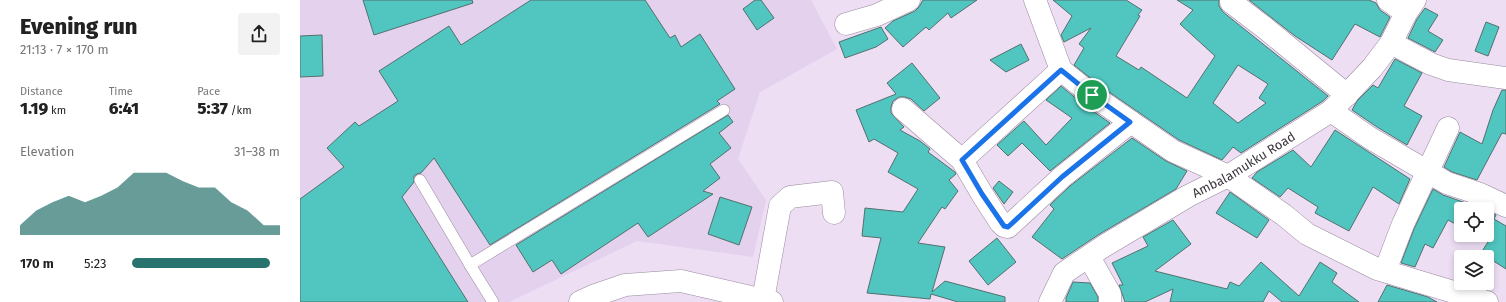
<!DOCTYPE html>
<html lang="en">
<head>
<meta charset="utf-8">
<style>
	body { margin:0; font-family:"Fira Sans",sans-serif; background:#f2f2f2; color:#222; height:100vh; display:flex; flex-direction:column; font-size:15px; white-space:nowrap }
	* { box-sizing:border-box; margin:0 }
	p { font-size:13px; color:#767676 }
	.icon { flex:none; width:22px; height:22px; fill:none; stroke:currentColor; stroke-width:2; stroke-linecap:round; stroke-linejoin:round }
	.map { position:relative; flex:1; overflow:hidden }
	.side { display:flex; flex-direction:column; background:#fff; width:300px }
	.side>* { flex:none }
	.tools { position:absolute; left:1154px; top:202px; display:grid; gap:8px }
	.tools a { display:grid; place-items:center; width:40px; height:40px; border-radius:4px; background:#fff; box-shadow:0 2px 6px #0003; font-size:20px }
	.pin { position:absolute; display:grid; place-items:center; width:34px; height:34px; color:#fff; margin:-17px; border:2px solid #fff; border-radius:50%; box-shadow:0 1px 4px #0007 }
	.round { display:grid; place-items:center; flex:none; width:42px; height:42px; border-radius:4px; background:#f2f2f2 }
	.head { display:flex; align-items:center; justify-content:space-between; height:68px; padding:0 20px }
	h1 { font-size:22px; font-weight:800; line-height:30px }
	.metrics { display:grid; grid-template-columns:repeat(3,1fr); gap:6px; height:68px; padding:4px 20px }
	.metrics div { display:grid; align-content:center }
	.metrics b { font-size:17px; font-weight:800 }
	.metrics small { font-size:11px; font-weight:400 }
	.metrics p { font-size:11px }
	.chart { height:112px; padding:8px 20px }
	.chart p { display:flex; justify-content:space-between }
	.chart svg { width:100%; height:72px; margin-top:4px; fill:#29736f; opacity:.7 }
	ul { padding:0 20px; list-style:none; font-size:13px }
	li { display:grid; grid-template-columns:64px 48px 1fr; align-items:center; height:30px }
	li i { height:10px; border-radius:5px; background:#29736f }
	main { display:flex; flex:1; min-height:0 }
	.map>svg:first-child { display:block }
</style>
</head>
<body>
<main>
<section class="side">
<div class="head"><div><h1>Evening run</h1><p>21:13 · 7 × 170 m</p></div><a class="round"><svg class="icon" aria-label="share" viewBox="0 0 24 24"><path d="M12 15V3M7 8l5-5 5 5M5 13v7h14v-7"/></svg></a></div>
<div class="metrics">
<div><p>Distance</p><b>1.19<small> km</small></b></div>
<div><p>Time</p><b>6:41</b></div>
<div><p>Pace</p><b>5:37<small> /km</small></b></div>
</div>
<div class="chart"><p><span>Elevation</span>31–38 m</p>
<svg viewBox="0 0 160 44" preserveAspectRatio="none"><path d="M0 44V38L10 29L20 24L30 20L40 24L50 20L60 15L70 6L80 6L90 6L100 11L110 15L120 15L130 24L140 29L150 38L160 38V44z"/></svg>
</div>
<ul>
<li><b>170 m</b>5:23<i style="width:93%"></i></li>
</ul>
</section>
<div class="map">
<svg width="1206" height="302" viewBox="0 0 1206 302">
	<rect width="100%" height="100%" fill="#eddef4"/>
	<polygon fill="#e4d1ed" points="0,0 511,0 537,49 460,92 438,159 466,200 453,257 337,241 209,302 0,302"/>
	<g fill="#51c5bf" stroke="#54706e" fill-rule="evenodd">
		<polygon points="63,0 172,0 173,3 74,35"/>
		<polygon points="231,0 345,0 370,38 375,35 381,47 400,34 435,89 417,101 420,104 190,245 134,158 121,173 117,174 114,176 114,182 102,197 168,302 0,302 0,199 44,167 27,148 55,122 59,126 98,101 79,71 149,26 161,45"/>
		<polygon points="455,0 461,0 474,18 457,30 443,9"/>
		<polygon points="623,0 677,0 651,18 648,13 629,30 626,27 603,47 585,28 593,21 615,11 619,7"/>
		<path d="M 753,0 L 826,0 L 842,10 L 838,15 L 840,16 L 816,56 L 839,70 L 841,67 L 887,98 L 915,56 L 880,24 L 893,10 L 877,0 L 919,0 L 919,6 L 923,12 L 1028,96 L 1023,101 L 941,153 L 933,147 L 922,160 L 879,140 L 799,85 L 774,65 L 784,48 L 779,44 L 791,28 L 764,42 L 761,35 L 772,16 ZM 938,65 L 968,84 L 959,98 L 966,103 L 938,123 L 913,103 Z"/>
		<polygon points="949,0 1069,0 1076,3 1080,10 1090,17 1080,37 1055,24 1032,60 995,36"/>
		<polygon points="1125,8 1138,15 1128,31 1143,40 1135,52 1108,38 1117,19"/>
		<polygon points="1186,22 1199,27 1188,56 1175,51"/>
		<polygon points="581,27 588,39 576,47 545,58 539,42"/>
		<polygon points="22,35 23,76 0,77 0,36"/>
		<polygon points="721,44 729,60 706,72 690,60"/>
		<polygon points="1095,59 1122,73 1104,106 1122,116 1107,145 1077,127 1052,110 1057,101 1073,85 1078,88"/>
		<polygon points="612,63 640,98 624,111 611,99 605,97 599,97 593,101 591,107 591,113 604,127 600,130 620,141 630,149 628,152 655,172 656,174 649,180 658,191 645,209 642,207 618,243 645,247 632,292 645,281 705,297 705,302 658,302 631,294 630,299 567,293 581,238 562,236 565,208 603,212 618,189 588,172 598,153 574,139 569,142 556,110 596,94 587,83"/>
		<polygon points="761,86 784,105 810,123 750,171 722,143 708,156 697,145 724,121 746,145 772,118 746,100"/>
		<polygon points="1202,90 1206,90 1206,134 1202,133 1177,180 1152,172 1144,167 1160,132 1182,144 1193,110"/>
		<polygon points="428,115 433,122 419,133 431,148 410,164 420,178 403,191 413,194 348,237 338,223 261,274 252,260 233,272 216,245"/>
		<polygon points="1035,130 1110,179 1099,204 1073,187 1049,231 1015,213 1018,207 988,188 980,197 952,178 957,172 993,150 1011,167"/>
		<polygon points="832,138 866,161 887,171 876,189 798,235 762,259 732,237 754,209 750,205 770,186"/>
		<polygon points="699,181 713,192 704,204 693,188"/>
		<polygon points="1133,189 1143,195 1183,209 1161,209 1161,227 1148,220 1133,248 1125,244 1115,267 1101,263 1114,229"/>
		<polygon points="930,192 969,220 957,238 916,213"/>
		<polygon points="420,197 452,207 439,245 408,234"/>
		<polygon points="1187,211 1196,215 1194,219 1206,226 1206,269 1181,253 1188,242 1176,235 1187,235"/>
		<polygon points="873,220 891,244 855,271 927,289 930,282 939,286 961,262 999,296 1020,262 1037,273 1032,282 1059,302 982,302 969,291 963,302 870,302 873,289 845,302 825,302 819,285 823,285 812,263 848,246 843,237"/>
		<polygon points="697,238 716,262 688,285 669,261"/>
		<polygon points="773,282 790,283 798,297 798,302 766,302 766,298"/>
		<polygon points="1087,285 1128,297 1137,302 1078,302"/>
	</g>
	<g fill="none" stroke-linecap="round" stroke-linejoin="round">
		<g stroke="#988a9e" stroke-width="12">
			<g id="lane">
				<polyline points="120,180 170,265 193,302"/>
				<polyline points="170,265 424,110"/>
			</g>
		</g>
		<g stroke="#988a9e" stroke-width="23">
			<g id="street">
				<polyline points="735,0 761,70 792,95 873,151 928,176 984,215 1007,234 1077,269 1187,302"/>
				<polyline points="1088,0 1106,13"/>
				<polyline points="931,2 965,28 1047,95"/>
				<polyline points="546,24 577,15 609,0"/>
				<polyline points="1091,43 1131,64 1148,70 1206,78"/>
				<polyline points="603,109 662,160 761,70"/>
				<polyline points="1031,111 1070,138 1147,183 1180,194 1206,206"/>
				<polyline points="662,160 682,194 700,222 704,226 708,227 762,177 831,122"/>
				<polyline points="789,257 810,294 810,302"/>
				<polyline points="1085,271 1103,224 1148,128"/>
				<polyline points="463,300 480,206 490,197 532,192 534,213"/>
				<path id="s1" d="M 750,302 L 764,273 L 804,246 L 888,196 L 928,176 L 1031,111 L 1072,68 L 1091,43 L 1106,13 L 1115,0"/>
			</g>
		</g>
		<g stroke="#988a9e" stroke-width="23">
			<polyline id="secondary" points="280,302 293,296 325,285 381,281 472,302"/>
		</g>
		<use href="#lane" stroke="#fff" stroke-width="11"/>
		<use href="#street" stroke="#fff" stroke-width="22"/>
		<use href="#secondary" stroke="#fff" stroke-width="22"/>
	</g>
	<g fill="none" stroke-linecap="round" stroke-linejoin="round">
		<g stroke="#fff" stroke-width="8">
			<polygon id="route" points="761,70 792,95 830,122 762,177 708,227 704,226 682,194 662,160"/>
		</g>
		<use href="#route" stroke="#1a73e8" stroke-width="5"/>
	</g>
	<g text-anchor="middle" stroke-width="3.5" stroke-linejoin="round" paint-order="stroke">
		<g font-size="13" fill="#3a343c" stroke="#f9ecfe">
			<text dy="5" stroke="none"><textPath href="#s1" startOffset="242">Ambalamukku Road</textPath></text>
		</g>
	</g>
</svg>
<div class="tools">
<a><svg class="icon" aria-label="locate" viewBox="0 0 24 24"><circle cx="12" cy="12" r="6"/><path d="M12 2v4M12 18v4M2 12h4M18 12h4"/></svg></a>
<a><svg class="icon" aria-label="layers" viewBox="0 0 24 24"><path d="M12 4l9 5-9 5-9-5zM3 14l9 5 9-5"/></svg></a>
</div>
<div class="pin" style="left:792px;top:95px;background:#1e9e55"><svg class="icon" aria-label="arrive" viewBox="0 0 24 24"><path d="M6 21V4h12l-3 4 3 4H6"/></svg></div>
</div>
</main>
</body>
</html>
